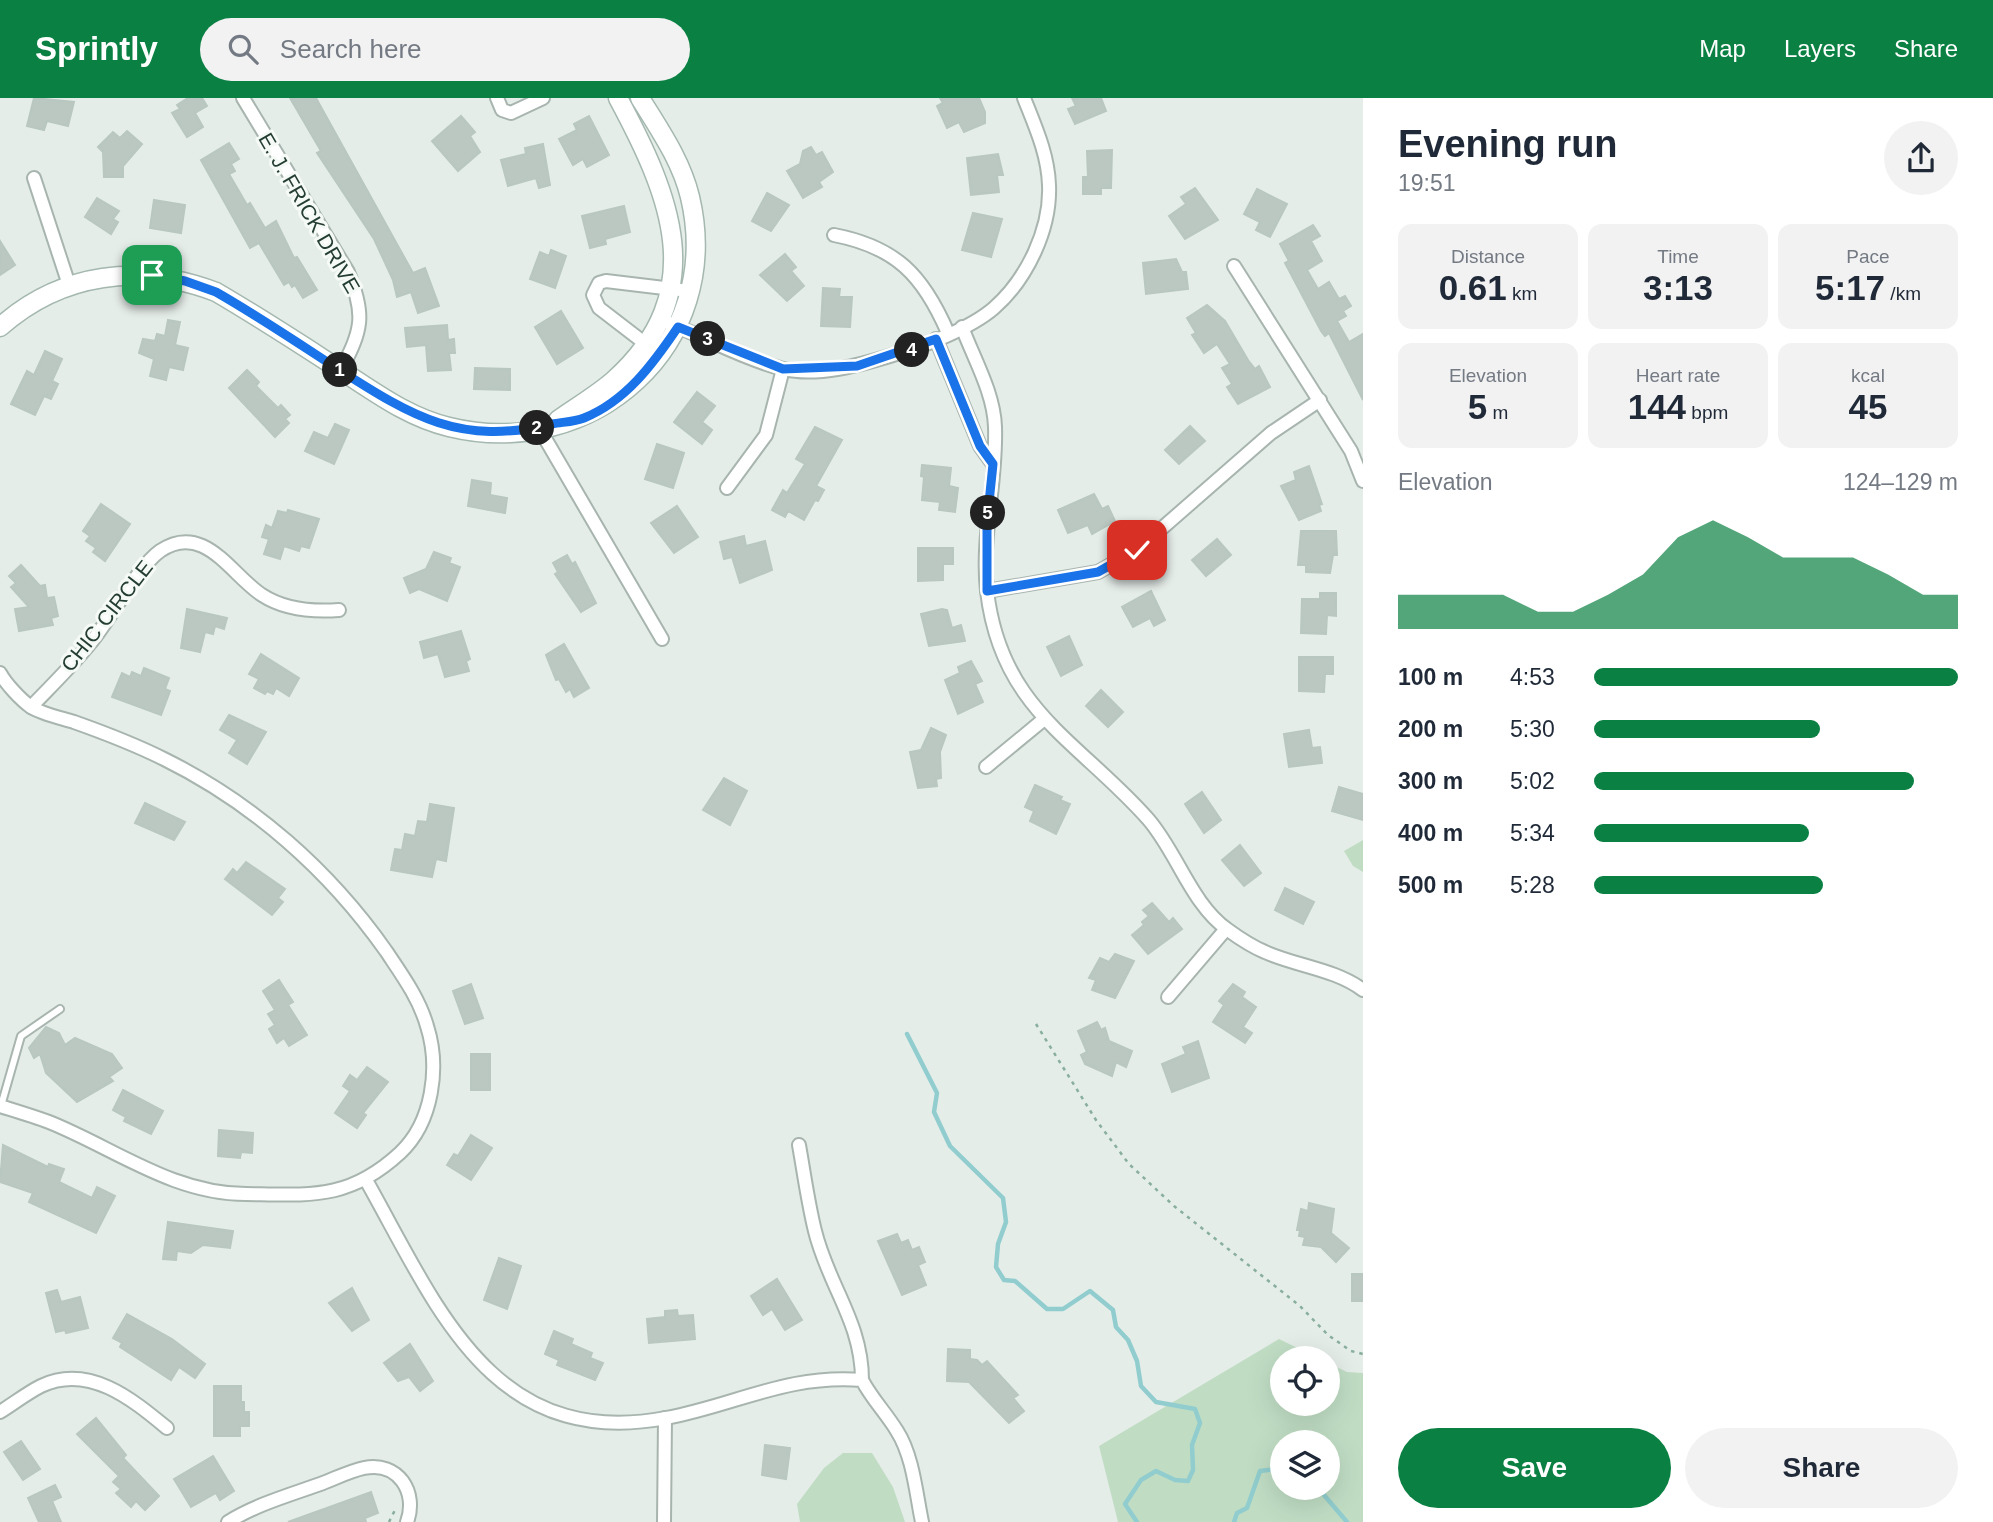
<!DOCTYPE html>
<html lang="en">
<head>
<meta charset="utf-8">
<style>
	body { margin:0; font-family:Helvetica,sans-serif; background:#f2f2f3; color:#1f2937; height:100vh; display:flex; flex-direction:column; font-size:26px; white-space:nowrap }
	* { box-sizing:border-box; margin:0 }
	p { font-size:23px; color:#747a83 }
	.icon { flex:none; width:38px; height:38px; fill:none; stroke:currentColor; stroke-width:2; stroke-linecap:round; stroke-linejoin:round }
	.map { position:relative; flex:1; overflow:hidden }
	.details { display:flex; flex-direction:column; background:#fff; width:630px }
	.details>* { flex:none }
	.buttons { position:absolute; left:1270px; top:1248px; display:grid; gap:14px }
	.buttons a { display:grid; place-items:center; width:70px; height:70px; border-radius:50%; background:#fff; box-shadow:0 7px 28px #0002; font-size:35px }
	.pin { position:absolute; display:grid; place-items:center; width:60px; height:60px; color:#fff; margin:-30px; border-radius:14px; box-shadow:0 4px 10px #0006 }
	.km { position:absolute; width:35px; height:35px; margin:-18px; border-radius:50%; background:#222; color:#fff; font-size:19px; line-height:35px; text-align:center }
	.round { display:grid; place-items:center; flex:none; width:74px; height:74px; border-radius:37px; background:#f2f2f3 }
	.headline { display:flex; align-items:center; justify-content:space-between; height:119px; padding:0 35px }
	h1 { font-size:38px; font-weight:600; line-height:52px }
	.stats { display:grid; grid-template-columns:repeat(3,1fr); gap:10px; height:119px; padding:7px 35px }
	.stats div { display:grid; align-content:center; border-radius:14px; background:#f2f2f3; text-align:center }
	.stats b { font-size:35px; font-weight:600 }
	.stats small { font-size:19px; font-weight:400 }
	.stats p { font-size:19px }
	.chart { height:196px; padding:14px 35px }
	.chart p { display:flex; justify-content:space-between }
	.chart svg { width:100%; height:126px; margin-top:7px; fill:#0b8043; opacity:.7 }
	.button { display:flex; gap:14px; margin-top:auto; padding:14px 35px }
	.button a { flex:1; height:80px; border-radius:42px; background:#0b8043; color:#fff; font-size:28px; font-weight:600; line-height:80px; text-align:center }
	.button a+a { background:#f2f2f3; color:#1f2937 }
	ul { padding:0 35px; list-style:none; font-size:23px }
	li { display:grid; grid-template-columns:112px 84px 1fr; align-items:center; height:52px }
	li i { height:18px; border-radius:9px; background:#0b8043 }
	header { display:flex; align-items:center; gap:42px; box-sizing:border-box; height:98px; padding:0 35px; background:#0b8043; color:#fff }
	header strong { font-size:33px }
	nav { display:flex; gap:38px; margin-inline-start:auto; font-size:24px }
	.search { width:490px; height:63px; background:#f2f2f3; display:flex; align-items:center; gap:18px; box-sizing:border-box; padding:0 24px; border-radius:38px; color:#747a83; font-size:26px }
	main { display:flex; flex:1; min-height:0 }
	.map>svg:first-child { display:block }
</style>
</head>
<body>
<header>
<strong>Sprintly</strong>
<div class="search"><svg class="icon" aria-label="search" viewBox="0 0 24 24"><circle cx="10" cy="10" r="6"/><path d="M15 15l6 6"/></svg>Search here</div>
<nav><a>Map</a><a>Layers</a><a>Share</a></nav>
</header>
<main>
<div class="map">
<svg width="1363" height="1424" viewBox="0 0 1363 1424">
	<rect width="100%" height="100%" fill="#e5ede9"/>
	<g fill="#c0ddc4" fill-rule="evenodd">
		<polygon points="1363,742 1363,774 1353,768 1344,753"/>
		<path d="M 1279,1241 L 1318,1260 L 1283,1260 L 1283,1306 L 1328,1306 L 1328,1265 L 1347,1274 L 1363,1275 L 1363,1424 L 1118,1424 L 1099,1348 ZM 1328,1344 L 1328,1390 L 1283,1390 L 1283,1344 Z"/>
		<polygon points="843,1355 872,1355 893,1389 905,1424 800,1424 797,1406 824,1370"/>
	</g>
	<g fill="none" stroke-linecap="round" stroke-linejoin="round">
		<g stroke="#91cdce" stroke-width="4.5">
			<polyline points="907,936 937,995 934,1014 950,1048 1003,1100 1006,1124 998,1146 996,1169 1004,1182 1015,1183 1047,1211 1063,1211 1090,1193 1113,1212 1116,1229 1128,1242 1137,1263 1141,1288 1156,1304 1195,1311 1200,1325 1192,1347 1193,1372 1188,1383 1175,1382 1156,1373 1141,1382 1125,1406 1137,1424"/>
			<polyline points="1318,1390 1347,1424"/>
			<polyline points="1234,1424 1237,1415 1247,1410 1260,1373 1283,1370"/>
		</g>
	</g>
	<g fill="#bbc8c1" stroke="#b8c7bf" stroke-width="2">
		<polygon points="34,0 74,4 68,28 47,23 44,32 27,28"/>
		<polygon points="188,0 202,0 207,8 195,15 203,29 187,39 172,15 180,11 177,7"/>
		<polygon points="290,0 316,0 413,175 425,170 439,208 418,215 411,194 397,199 393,182 374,141 317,55 321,53"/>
		<polygon points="940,0 979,0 985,14 985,25 964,34 959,24 947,30 937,8 943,5"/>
		<polygon points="1072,0 1101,0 1106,13 1075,26 1068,11 1076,8"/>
		<polygon points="461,18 475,34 470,38 480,54 458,73 432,43"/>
		<polygon points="589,18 609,57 587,69 583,61 573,67 559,41 577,32 574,26"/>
		<polygon points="127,33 142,46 123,68 123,79 104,79 103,54 98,49 113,34 120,40"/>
		<polygon points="229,45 239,61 231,66 235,73 229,76 247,107 250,105 265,130 276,123 294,160 297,159 317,192 303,200 295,187 292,189 289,184 284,187 259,145 250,150 201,62"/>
		<polygon points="543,46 550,87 539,90 536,80 508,88 501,62 526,56 525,50"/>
		<polygon points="811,49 816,57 822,54 833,74 819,84 822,89 803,100 787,73 800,66 803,53"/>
		<polygon points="1112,52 1111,90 1101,90 1101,96 1083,96 1083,79 1088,79 1087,53"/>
		<polygon points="998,56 1003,77 997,77 999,94 971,97 967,60"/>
		<polygon points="1195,90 1218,122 1185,141 1169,118 1186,106 1181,99"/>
		<polygon points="1257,91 1287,106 1270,139 1256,132 1260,124 1244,116"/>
		<polygon points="767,95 789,107 771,133 752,123"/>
		<polygon points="97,100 119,113 113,121 118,124 111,136 85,119"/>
		<polygon points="154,102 185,107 181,135 150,130"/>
		<polygon points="624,108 630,134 605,141 606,146 590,150 582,118"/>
		<polygon points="973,115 1002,121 991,159 962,152"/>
		<polygon points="1313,127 1320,138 1311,143 1322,163 1307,172 1318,191 1329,184 1339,201 1345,198 1351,208 1343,213 1346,218 1337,223 1349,244 1363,236 1363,302 1329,235 1325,238 1321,233 1285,165 1289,163 1280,146"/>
		<polygon points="0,143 15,167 0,177"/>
		<polygon points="551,152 566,158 555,190 530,181 540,154 549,158"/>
		<polygon points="785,156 796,169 791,173 804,188 787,203 760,177"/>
		<polygon points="1176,161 1182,174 1186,174 1188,191 1146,196 1143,165"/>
		<polygon points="823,190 840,191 839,199 852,199 850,229 821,228"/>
		<polygon points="1207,207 1225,223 1248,262 1255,271 1259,268 1270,289 1238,306 1227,289 1232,286 1222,270 1230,266 1217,246 1204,255 1192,237 1196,235 1187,220"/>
		<polygon points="561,213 583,250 557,266 535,229"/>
		<polygon points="168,222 180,224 175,247 188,250 183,272 169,269 166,282 150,278 154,261 139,255 143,241 155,243 157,236 165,238"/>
		<polygon points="447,227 448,242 454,241 455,255 449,255 451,272 428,273 426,247 407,249 405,230"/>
		<polygon points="45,253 62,261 52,283 58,286 51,301 44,298 35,317 11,306 27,273 34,277"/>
		<polygon points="475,270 510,271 510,292 474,291"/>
		<polygon points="247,272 259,284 256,288 278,310 281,307 290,317 285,321 289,325 275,339 229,290"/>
		<polygon points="697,294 715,308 702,324 712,332 702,346 674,324"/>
		<polygon points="335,326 349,332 334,366 305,353 314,334 328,340"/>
		<polygon points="1190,328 1205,343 1179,366 1165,352"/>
		<polygon points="815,329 842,342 816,388 824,392 818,403 815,402 804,422 788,413 785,419 772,412 783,392 787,395 805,366 796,361"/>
		<polygon points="657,346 684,355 673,390 645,381"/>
		<polygon points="922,367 951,370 949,388 958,390 955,414 939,412 940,404 922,402 924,379 921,378"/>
		<polygon points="1309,368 1322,406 1319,407 1321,413 1299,422 1281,388 1296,382 1294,374"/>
		<polygon points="472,382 491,385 490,397 507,400 505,415 468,408"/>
		<polygon points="1094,396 1102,411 1108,408 1115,423 1092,436 1088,427 1068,435 1058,412"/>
		<polygon points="101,406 130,426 105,463 93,454 96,450 86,443 90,438 83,433"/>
		<polygon points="677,408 698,439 674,455 651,425"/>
		<polygon points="288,412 319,421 309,450 301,448 299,453 284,448 280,461 264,456 269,441 262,439 266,427 272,430 278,413 287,415"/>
		<polygon points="1301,433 1336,433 1337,457 1333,457 1330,475 1306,474 1306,467 1298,467"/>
		<polygon points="744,438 746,448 765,443 772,472 740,485 732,459 724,461 720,444"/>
		<polygon points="1217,441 1231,457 1206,478 1192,462"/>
		<polygon points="918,450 953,450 953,466 943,466 943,482 918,483"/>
		<polygon points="434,454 451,460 449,465 460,469 447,503 419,491 410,495 404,480 426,471"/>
		<polygon points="567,457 572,466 575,464 596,505 581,514 555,476 558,474 553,465"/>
		<polygon points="21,467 40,488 45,487 47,500 54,499 58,518 51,520 53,527 19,533 15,511 29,509 11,489 16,485 9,478"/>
		<polygon points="1151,493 1165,522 1154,528 1150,520 1133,529 1122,509"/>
		<polygon points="1320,495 1336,495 1336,518 1327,517 1326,536 1301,535 1302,501 1320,501"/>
		<polygon points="187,511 227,520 224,531 215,528 213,536 205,534 200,554 181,550"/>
		<polygon points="942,511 947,512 952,530 961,527 965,543 929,548 921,516"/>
		<polygon points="461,533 470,561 466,563 469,573 445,579 438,556 424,560 420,544"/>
		<polygon points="1069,538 1082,567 1061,578 1047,549"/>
		<polygon points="564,546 589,590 574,599 570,591 566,594 559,581 556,582 546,557"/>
		<polygon points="261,556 299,580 289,598 276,590 273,596 267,593 265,596 254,590 259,581 249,576"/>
		<polygon points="1299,559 1333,559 1333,576 1325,576 1324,594 1299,593"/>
		<polygon points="971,563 982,583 975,586 983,604 958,616 945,582 960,575 958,569"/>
		<polygon points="144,570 169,580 165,591 170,593 161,617 112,599 122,575 130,579 132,574 141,578"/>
		<polygon points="1101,592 1123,614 1108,629 1086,608"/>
		<polygon points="229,617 266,634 247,666 229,655 237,642 220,632"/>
		<polygon points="931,630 946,637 940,654 941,680 936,681 937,688 918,690 910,654 921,652"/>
		<polygon points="1309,632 1312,650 1320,649 1322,665 1289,669 1284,636"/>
		<polygon points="724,680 747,693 730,727 703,712"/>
		<polygon points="1035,687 1062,699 1060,702 1070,706 1056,736 1030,723 1034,713 1025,709"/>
		<polygon points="1339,689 1363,696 1363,722 1332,713"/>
		<polygon points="1202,694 1221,722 1204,735 1185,706"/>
		<polygon points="145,705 185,724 174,742 135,725"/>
		<polygon points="430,706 454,710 446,763 436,761 432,779 391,772 395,751 402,752 405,736 415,738 418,723 427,724"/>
		<polygon points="1240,747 1261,775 1244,788 1222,762"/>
		<polygon points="246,764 285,791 278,800 283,804 272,817 225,781 233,771 237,775"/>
		<polygon points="1285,790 1314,804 1303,826 1275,812"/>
		<polygon points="1152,805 1169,824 1173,820 1182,831 1148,856 1132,837 1144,827 1142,824 1149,818 1143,812"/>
		<polygon points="1115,856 1134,863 1115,900 1092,892 1096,882 1089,880 1100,860 1109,864"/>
		<polygon points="279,882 293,904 288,907 307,937 289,948 284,940 277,945 269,931 275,927 268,916 275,912 263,893"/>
		<polygon points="471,886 483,920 465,926 453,893"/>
		<polygon points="1233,886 1245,894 1242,899 1256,909 1243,929 1252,935 1245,945 1213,924 1224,907 1219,903"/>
		<polygon points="1097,924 1101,932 1105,930 1109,943 1132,953 1126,969 1116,964 1112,978 1085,966 1081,957 1087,954 1078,933"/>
		<polygon points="46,929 59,935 65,947 75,940 112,956 122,970 109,979 113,983 77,1004 46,975 40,956 34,960 29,950"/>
		<polygon points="1198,943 1209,980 1172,994 1162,966 1186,956 1183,949"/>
		<rect x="471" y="956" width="19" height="36"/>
		<polygon points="367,969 388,984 363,1015 366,1017 357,1030 335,1015 350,993 343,988 350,977 357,982"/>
		<polygon points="123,992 163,1013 151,1036 124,1023 126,1019 113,1012"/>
		<polygon points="219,1032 253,1035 252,1055 241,1054 240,1060 218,1058"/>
		<polygon points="471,1037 492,1050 471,1082 447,1067 454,1056 458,1058"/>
		<polygon points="3,1047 48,1069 49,1066 64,1071 59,1084 92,1100 97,1089 115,1098 96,1135 29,1104 33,1095 0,1084"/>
		<polygon points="1309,1105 1334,1111 1331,1135 1349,1150 1336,1164 1321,1149 1303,1147 1305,1139 1299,1138 1300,1132 1297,1132 1301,1111 1308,1113"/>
		<polygon points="168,1124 233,1133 230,1150 203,1147 191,1155 177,1153 176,1162 163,1161"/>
		<polygon points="897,1136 901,1145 908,1142 912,1152 919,1149 925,1164 918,1167 926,1187 902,1197 878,1143"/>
		<polygon points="499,1160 521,1168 507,1211 484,1202"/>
		<rect x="1352" y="1176" width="11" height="27"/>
		<polygon points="777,1181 802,1222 785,1232 772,1211 763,1217 751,1198"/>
		<polygon points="352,1190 369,1222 352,1233 329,1205"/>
		<polygon points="57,1192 61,1204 80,1199 88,1230 66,1235 65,1232 56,1234 46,1195"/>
		<polygon points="677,1212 678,1218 693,1217 695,1241 649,1245 647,1221 665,1219 665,1213"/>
		<polygon points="127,1216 172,1241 205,1266 195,1280 179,1269 171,1282 120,1249 122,1245 113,1240"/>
		<polygon points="554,1233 573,1241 571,1246 592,1255 590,1260 603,1265 595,1282 557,1267 559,1262 545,1256"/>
		<polygon points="410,1246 433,1283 420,1293 409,1279 398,1283 384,1265"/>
		<polygon points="948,1251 970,1252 970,1261 977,1262 982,1267 987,1263 1018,1297 1013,1300 1024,1313 1009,1325 969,1284 947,1283"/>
		<polygon points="214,1288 241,1288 241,1304 244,1304 244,1314 249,1314 249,1328 240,1328 240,1338 214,1338"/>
		<polygon points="96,1320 126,1357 123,1360 159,1398 145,1412 136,1403 131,1409 116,1395 121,1391 113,1384 119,1378 77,1336"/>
		<polygon points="21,1343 40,1371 23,1382 4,1354"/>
		<polygon points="765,1347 790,1350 786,1381 762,1377"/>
		<polygon points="213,1358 234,1393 220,1402 216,1395 191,1409 174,1381"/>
		<polygon points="55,1387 61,1399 52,1403 61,1424 39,1424 28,1400"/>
		<polygon points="371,1394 378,1415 365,1420 366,1424 288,1424"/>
	</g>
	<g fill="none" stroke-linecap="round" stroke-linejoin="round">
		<g stroke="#a8b5af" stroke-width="10">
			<polyline id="lane" points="1,1008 21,938 60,911"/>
		</g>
		<g stroke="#a8b5af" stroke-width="16">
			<g id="street">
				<path d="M 243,0 L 348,174 C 366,217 362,232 341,272"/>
				<polyline points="497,0 502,12 511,15 543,0"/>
				<polyline points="34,80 69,187"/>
				<path d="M 834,137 C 896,149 923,177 948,235"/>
				<polyline points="1234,168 1351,353 1363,383"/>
				<path d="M 669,225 C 701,238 750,263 783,271 C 818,279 860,267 893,257 C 923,249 971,230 994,210 C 1027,181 1051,131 1049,87 C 1048,56 1035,28 1024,0"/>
				<path d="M 962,229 C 974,261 994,295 995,329 C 997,384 981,438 987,493 C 1001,612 1079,643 1148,721 C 1177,754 1191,806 1228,832 C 1239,840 1253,849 1265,854 C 1296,868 1335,871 1363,892"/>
				<polyline points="936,241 980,348 993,366"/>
				<polyline points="651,250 599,210 593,197 599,185 606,183 689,193"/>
				<polyline points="539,330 662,541"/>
				<polyline points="727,390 766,337 783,271"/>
				<polyline points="987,493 1098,474 1137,452 1271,335 1320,302"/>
				<path d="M 0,575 C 6,586 21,602 31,609 C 42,616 61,620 74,624 C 105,635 134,646 164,661 C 253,705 329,772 386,853 C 402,877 419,900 427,928 C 440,969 433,1024 400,1055 C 349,1102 311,1097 246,1096 C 173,1096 114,1050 49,1024 C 33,1018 16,1013 0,1008"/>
				<path d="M 31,609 C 53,586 77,563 96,538 C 112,517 140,467 160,453 C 204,423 231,477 262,497 C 285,512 312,514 339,512"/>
				<polyline points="986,669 1043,622"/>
				<polyline points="1168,899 1226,831"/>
				<path d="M 799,1047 C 804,1075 808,1105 815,1133 C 828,1187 862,1224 862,1282"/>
				<path d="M 366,1082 C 436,1206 491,1353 666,1320 C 736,1307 787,1276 862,1282 C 872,1301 886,1315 897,1333 C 913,1358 916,1395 922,1424"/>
				<path d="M 0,1314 C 13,1306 27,1295 41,1288 C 89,1265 133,1302 167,1330"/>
				<path d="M 228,1424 C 257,1406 290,1397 323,1385 C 336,1380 350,1373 364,1370 C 398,1363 418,1394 407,1424"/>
				<polyline points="664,1424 665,1320"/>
			</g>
		</g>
		<g stroke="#a4b8af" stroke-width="21">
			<g id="secondary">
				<path d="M 0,229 C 62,174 140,165 216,194 C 259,219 300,246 342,273 C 376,295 408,319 449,329 C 593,364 725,247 690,99 C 681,62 659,31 640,0"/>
				<path d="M 558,322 C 576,309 597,297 614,282 C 712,194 670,97 618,0"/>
			</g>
		</g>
		<g stroke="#88af9d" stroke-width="2.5" stroke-dasharray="3.5 5" stroke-linecap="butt">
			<polyline points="1036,926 1096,1022 1129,1066 1174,1108 1300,1208 1328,1237 1351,1253 1363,1256"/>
			<polyline points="389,1424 396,1410"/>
		</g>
		<use href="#lane" stroke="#fff" stroke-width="6"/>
		<use href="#street" stroke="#fff" stroke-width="12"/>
		<use href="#secondary" stroke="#fff" stroke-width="18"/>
	</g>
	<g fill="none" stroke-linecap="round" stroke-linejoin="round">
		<g stroke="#fff" stroke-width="14">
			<path id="route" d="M 152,177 L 185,183 L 216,194 C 258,218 298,245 338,271 C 413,319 460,348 552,326 C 562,324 574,324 584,320 C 626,303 653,266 678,229 L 783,271 L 857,268 L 936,241 L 980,348 L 993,366 L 987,424 L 987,493 L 1098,474 L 1137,452"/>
		</g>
		<use href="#route" stroke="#1a73e8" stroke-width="9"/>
	</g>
	<g text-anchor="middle" stroke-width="6" stroke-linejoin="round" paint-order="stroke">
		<g font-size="21" fill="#253e34" stroke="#f6faf7">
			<text transform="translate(309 115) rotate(60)" y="7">E. J. FRICK DRIVE</text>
			<text transform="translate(107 518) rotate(-52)" y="7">CHIC CIRCLE</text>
		</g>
	</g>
</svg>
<div class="buttons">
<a><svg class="icon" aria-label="locate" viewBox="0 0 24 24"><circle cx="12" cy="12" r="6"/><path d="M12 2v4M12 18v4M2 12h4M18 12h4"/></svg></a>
<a><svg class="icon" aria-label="layers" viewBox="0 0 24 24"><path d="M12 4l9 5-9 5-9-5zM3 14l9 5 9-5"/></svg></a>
</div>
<div class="pin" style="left:152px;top:177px;background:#1e9e55"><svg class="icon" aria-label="arrive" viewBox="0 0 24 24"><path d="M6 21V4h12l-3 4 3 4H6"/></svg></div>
<div class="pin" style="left:1137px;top:452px;background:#d93025"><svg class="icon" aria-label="check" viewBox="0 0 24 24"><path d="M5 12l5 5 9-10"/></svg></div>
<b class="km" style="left:340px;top:272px">1</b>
<b class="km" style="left:537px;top:330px">2</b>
<b class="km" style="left:708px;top:241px">3</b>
<b class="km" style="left:912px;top:252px">4</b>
<b class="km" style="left:988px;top:415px">5</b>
</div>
<section class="details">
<div class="headline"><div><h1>Evening run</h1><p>19:51</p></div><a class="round"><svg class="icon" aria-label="share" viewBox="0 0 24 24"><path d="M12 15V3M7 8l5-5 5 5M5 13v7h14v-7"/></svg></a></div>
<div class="stats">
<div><p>Distance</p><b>0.61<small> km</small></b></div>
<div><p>Time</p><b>3:13</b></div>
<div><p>Pace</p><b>5:17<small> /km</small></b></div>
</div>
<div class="stats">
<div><p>Elevation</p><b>5<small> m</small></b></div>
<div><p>Heart rate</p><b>144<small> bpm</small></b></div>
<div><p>kcal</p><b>45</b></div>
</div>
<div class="chart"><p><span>Elevation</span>124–129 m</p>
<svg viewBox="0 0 160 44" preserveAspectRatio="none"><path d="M0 44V32L10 32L20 32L30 32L40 38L50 38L60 32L70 25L80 12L90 6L100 12L110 19L120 19L130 19L140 25L150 32L160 32V44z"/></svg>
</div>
<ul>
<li><b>100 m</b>4:53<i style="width:100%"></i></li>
<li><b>200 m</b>5:30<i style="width:62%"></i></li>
<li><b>300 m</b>5:02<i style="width:88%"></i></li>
<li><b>400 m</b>5:34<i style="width:59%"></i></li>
<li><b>500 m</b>5:28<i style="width:63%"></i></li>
</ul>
<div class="button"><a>Save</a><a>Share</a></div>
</section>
</main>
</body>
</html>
